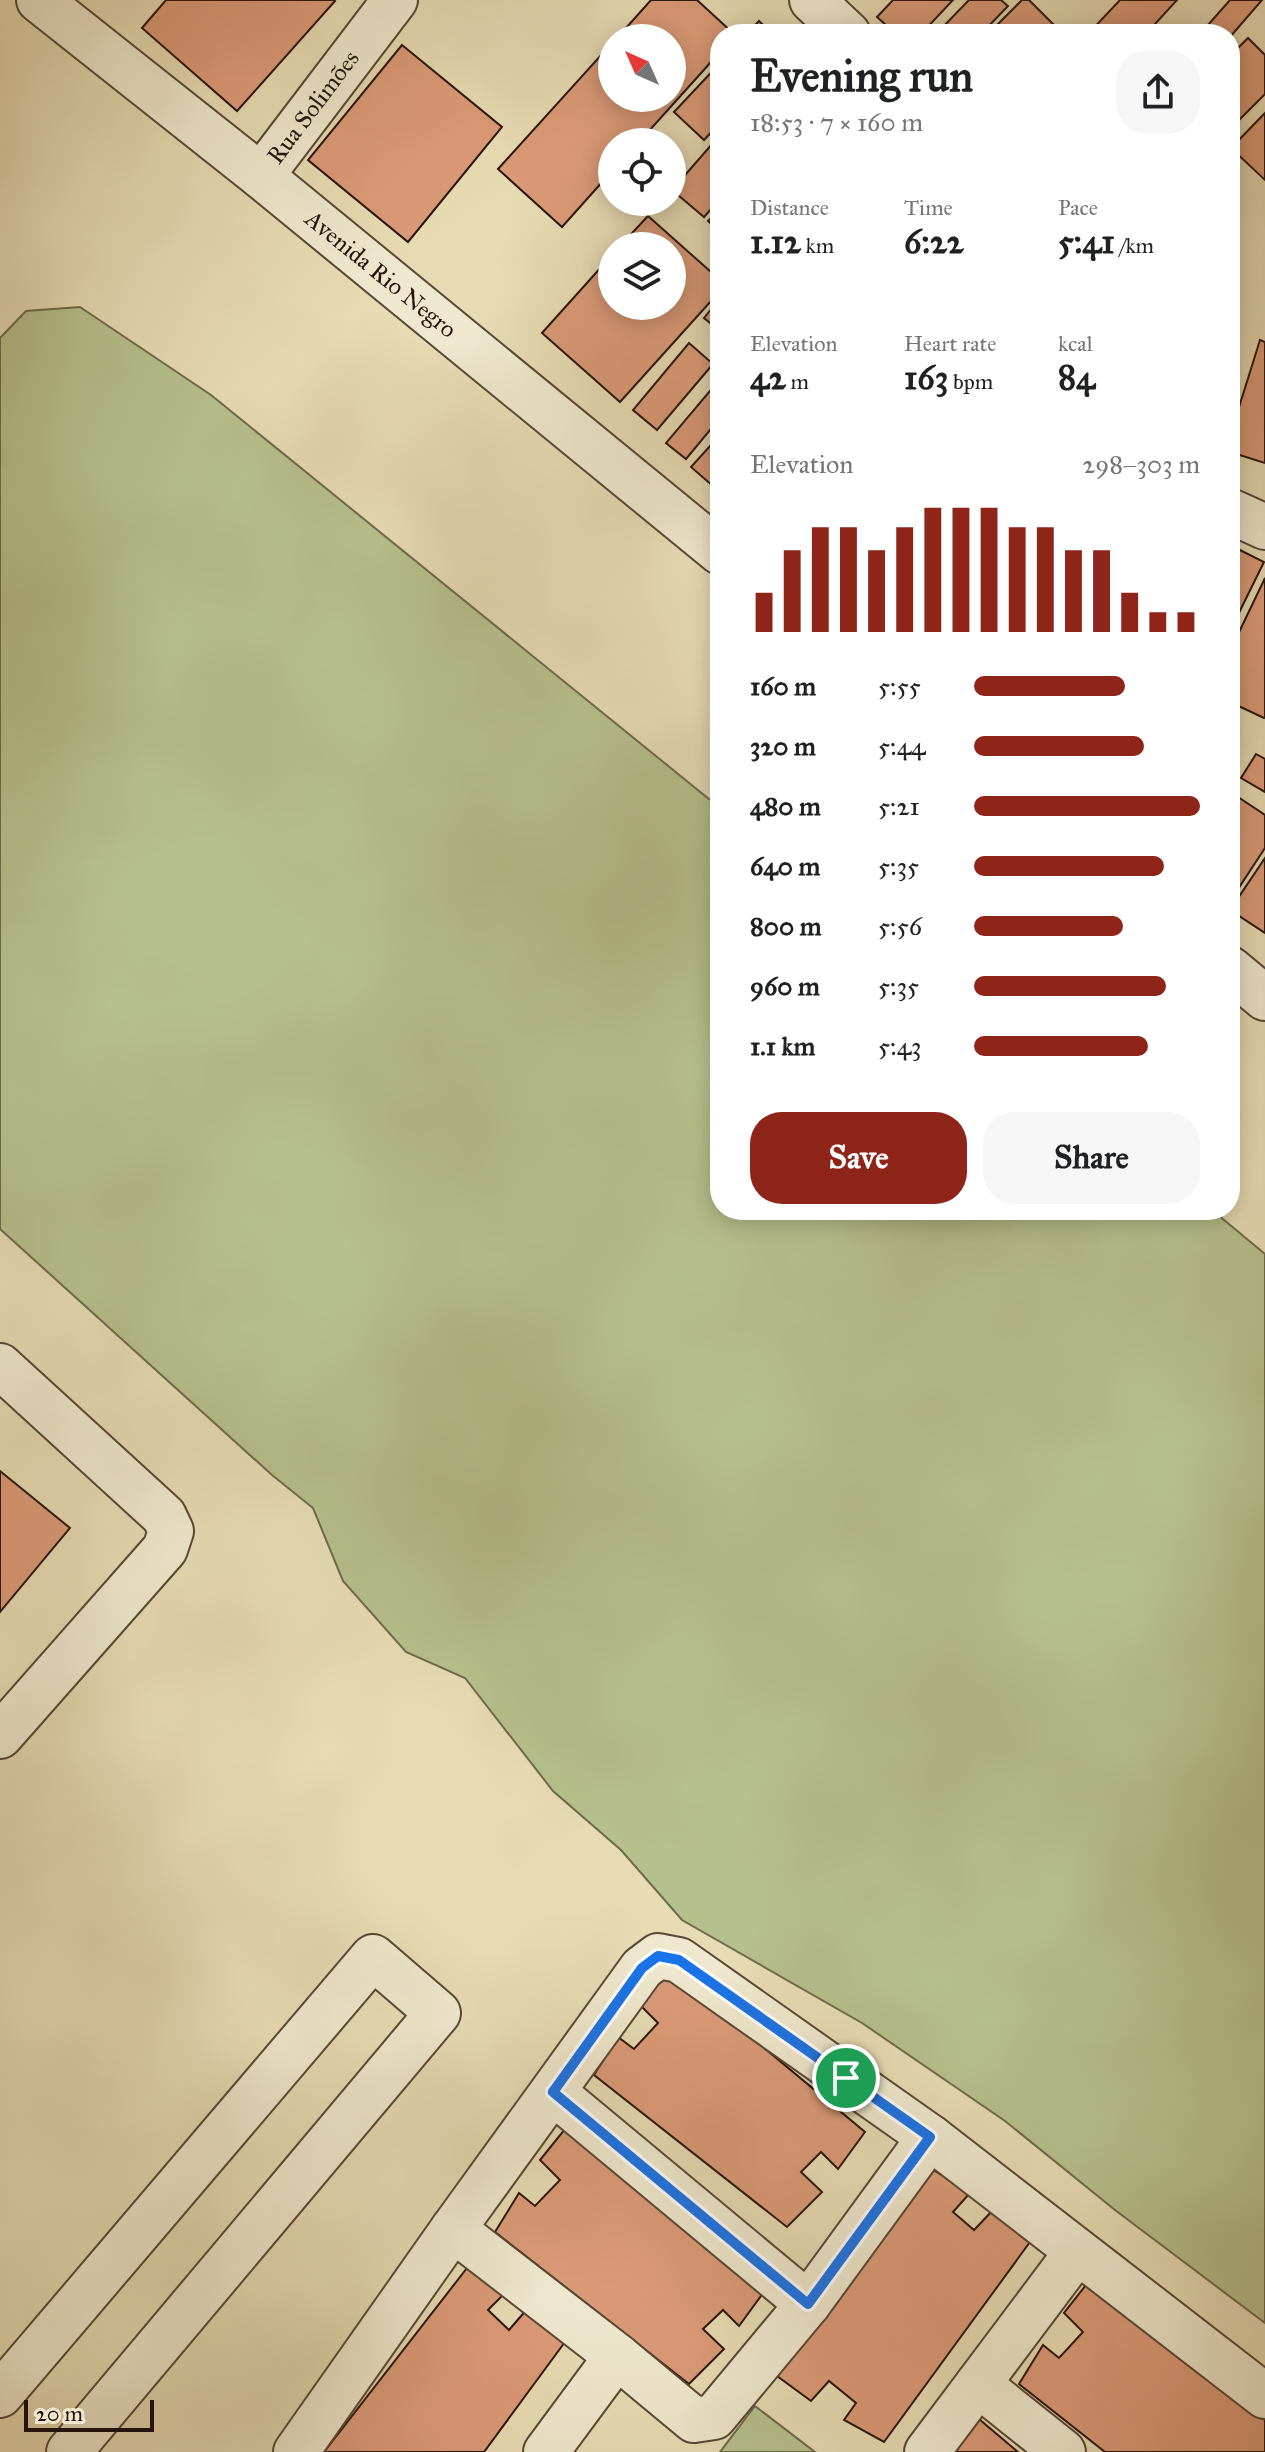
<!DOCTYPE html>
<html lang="en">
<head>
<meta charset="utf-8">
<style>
	body { margin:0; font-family:"IM FELL Great Primer",serif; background:#f6f6f6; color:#202124; height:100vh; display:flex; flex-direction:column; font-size:30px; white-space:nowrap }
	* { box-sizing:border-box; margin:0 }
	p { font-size:26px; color:#757577 }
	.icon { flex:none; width:44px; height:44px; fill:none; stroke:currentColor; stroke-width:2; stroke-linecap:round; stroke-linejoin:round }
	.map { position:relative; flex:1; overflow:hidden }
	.panel { position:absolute; left:710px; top:24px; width:530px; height:1196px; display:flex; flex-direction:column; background:#fff; border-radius:32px; box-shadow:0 4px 20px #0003 }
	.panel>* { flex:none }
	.needle { width:52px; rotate:315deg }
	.controls { position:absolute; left:598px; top:24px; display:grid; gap:16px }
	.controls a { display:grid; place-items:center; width:88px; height:88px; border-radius:50%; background:#fff; box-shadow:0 4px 20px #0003; font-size:40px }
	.scale { position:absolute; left:24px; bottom:20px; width:130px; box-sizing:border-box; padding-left:8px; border:4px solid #27140d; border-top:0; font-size:22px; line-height:28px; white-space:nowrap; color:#27140d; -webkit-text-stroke:6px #efe8ce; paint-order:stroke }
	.pin { position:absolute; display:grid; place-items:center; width:68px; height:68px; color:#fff; margin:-34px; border:4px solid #fff; border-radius:50%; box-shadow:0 2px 8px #0007 }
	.round { display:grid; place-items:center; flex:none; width:84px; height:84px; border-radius:32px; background:#f6f6f6 }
	.overview { display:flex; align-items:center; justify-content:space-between; height:136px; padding:0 40px }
	h1 { font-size:44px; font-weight:700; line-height:60px }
	.figures { display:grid; grid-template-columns:repeat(3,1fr); gap:12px; height:136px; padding:8px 40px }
	.figures div { display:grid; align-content:center }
	.figures b { font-size:34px; font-weight:700 }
	.figures small { font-size:22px; font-weight:400 }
	.figures p { font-size:22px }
	.chart { height:224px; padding:16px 40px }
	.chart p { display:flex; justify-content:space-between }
	.chart svg { width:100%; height:144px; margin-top:8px; stroke:#8f2418; stroke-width:6 }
	.action { display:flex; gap:16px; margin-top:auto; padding:16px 40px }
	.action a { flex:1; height:92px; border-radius:32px; background:#8f2418; color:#fff; font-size:32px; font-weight:700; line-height:92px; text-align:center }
	.action a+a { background:#f6f6f6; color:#202124 }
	ul { padding:0 40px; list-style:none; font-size:26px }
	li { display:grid; grid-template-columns:128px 96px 1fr; align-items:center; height:60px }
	li i { height:20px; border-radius:10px; background:#8f2418 }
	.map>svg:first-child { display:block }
</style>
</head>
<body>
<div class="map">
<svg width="1265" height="2452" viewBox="0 0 1265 2452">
	<rect width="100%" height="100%" fill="#e7dbb3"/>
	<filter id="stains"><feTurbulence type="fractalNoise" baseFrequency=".0025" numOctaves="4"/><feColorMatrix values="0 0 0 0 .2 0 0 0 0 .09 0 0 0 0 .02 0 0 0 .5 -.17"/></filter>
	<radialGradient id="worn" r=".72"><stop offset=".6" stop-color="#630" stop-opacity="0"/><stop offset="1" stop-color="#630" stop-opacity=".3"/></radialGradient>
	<g fill="#b6c08c" stroke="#6e6a4c" stroke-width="2">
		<polygon points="80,307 211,395 720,808 720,1210 1212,1210 1265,1254 1265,2323 1115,2210 1005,2121 862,2023 682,1920 621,1850 553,1791 465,1678 406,1652 343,1581 313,1508 272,1475 0,1229 0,338 26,311"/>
		<polygon points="755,2406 815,2452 720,2452"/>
	</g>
	<g fill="#db9a77" stroke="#27140d" stroke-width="2">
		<polygon points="166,0 334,0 335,1 237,111 142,28"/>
		<polygon points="651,0 697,0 734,34 720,34 720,52 639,142 612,142 612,171 562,227 498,169 612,43 612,98 672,98 672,38 617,38"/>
		<polygon points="893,0 953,0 921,34 896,34 877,17"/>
		<polygon points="969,0 1001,0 1008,6 981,34 936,34"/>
		<polygon points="1022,0 1029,0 1054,25 1045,34 1002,34 995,27"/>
		<polygon points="1120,0 1177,0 1146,34 1088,34"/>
		<polygon points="1230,0 1262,0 1230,37 1230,34 1200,34"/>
		<polygon points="759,21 772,34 747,34"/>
		<polygon points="1248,38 1265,55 1265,94 1230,129 1230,56"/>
		<polygon points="402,45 502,127 408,242 308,160"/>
		<polygon points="720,63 720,123 704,140 674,112"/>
		<polygon points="1265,113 1265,180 1231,148"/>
		<polygon points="720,135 720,199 704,217 672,190"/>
		<polygon points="720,209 720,232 708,221"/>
		<polygon points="648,216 720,280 720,291 620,402 542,333 612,255 612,306 672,306 672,246 620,246"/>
		<polygon points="720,298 720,331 704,318"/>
		<polygon points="1260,340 1265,342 1265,463 1230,452 1230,436"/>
		<polygon points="689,343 713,364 657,430 633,410"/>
		<polygon points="720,379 720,418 686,459 666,443"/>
		<polygon points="720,435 720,481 714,487 691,467"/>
		<polygon points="1230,545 1264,562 1230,631"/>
		<polygon points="1265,578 1265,717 1264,718 1230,702 1230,651"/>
		<polygon points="1256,754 1265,759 1265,792 1241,778"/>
		<polygon points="1235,795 1265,815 1265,848 1236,892 1230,888 1230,802"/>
		<polygon points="1265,858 1265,933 1230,910"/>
		<polygon points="0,1471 70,1528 0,1612"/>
		<polygon points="667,1967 865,2132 838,2169 821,2152 801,2172 822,2192 787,2227 594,2075 618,2037 634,2049 658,2023 638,2003"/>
		<polygon points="569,2124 766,2289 739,2326 723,2310 703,2329 724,2349 689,2384 495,2232 519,2193 535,2206 560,2180 540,2160"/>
		<polygon points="932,2169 970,2193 953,2212 974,2230 994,2209 1030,2242 884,2442 844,2420 856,2403 829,2381 811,2401 773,2373"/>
		<polygon points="467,2268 505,2293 488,2310 509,2330 528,2308 565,2342 484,2452 324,2452"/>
		<polygon points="1093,2276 1265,2420 1265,2452 1105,2452 1019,2384 1043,2345 1059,2358 1083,2332 1064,2313"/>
		<polygon points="979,2419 1018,2452 952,2452"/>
	</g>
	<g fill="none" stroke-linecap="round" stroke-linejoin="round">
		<g stroke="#574636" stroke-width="48">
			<g id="minor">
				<polyline points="39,0 261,176 720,552"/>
				<polyline points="812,0 848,34"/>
				<polyline points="261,176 395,0"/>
				<polyline points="1230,511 1265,527"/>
				<polyline points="1230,969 1265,998"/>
				<polyline points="0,1366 164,1516 171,1531 165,1549 0,1736"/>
				<polyline points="553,2092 808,2304"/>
				<polyline points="453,2229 617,2356 694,2420 714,2417 808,2304 930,2137"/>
				<polyline points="978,2384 1063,2452"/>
				<polyline points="0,2395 373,1957 438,2013 69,2452"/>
				<polyline points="296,2452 453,2229 642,1968 658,1956 679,1960 930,2137 1265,2396"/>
				<polyline points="546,2452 617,2356"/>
				<polyline points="927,2452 1077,2252"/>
			</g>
		</g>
		<use href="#minor" stroke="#efe8ce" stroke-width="44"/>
	</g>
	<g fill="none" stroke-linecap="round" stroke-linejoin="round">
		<g stroke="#fff" stroke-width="16">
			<polygon id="route" points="658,1956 679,1960 930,2137 808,2304 553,2092 642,1968"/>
		</g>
		<use href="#route" stroke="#1a73e8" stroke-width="10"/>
	</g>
	<g text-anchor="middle" stroke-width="6" stroke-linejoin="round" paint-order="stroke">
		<g font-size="24" fill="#27140d" stroke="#efe8ce">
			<text transform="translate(313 107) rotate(-53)" y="8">Rua Solimões</text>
			<text transform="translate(381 274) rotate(39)" y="8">Avenida Rio Negro</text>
		</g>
	</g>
	<rect width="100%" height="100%" filter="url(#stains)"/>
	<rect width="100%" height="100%" fill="url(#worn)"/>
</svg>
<div class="controls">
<a><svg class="needle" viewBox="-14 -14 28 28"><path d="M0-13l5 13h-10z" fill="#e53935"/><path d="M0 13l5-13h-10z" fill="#757577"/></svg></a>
<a><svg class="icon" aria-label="locate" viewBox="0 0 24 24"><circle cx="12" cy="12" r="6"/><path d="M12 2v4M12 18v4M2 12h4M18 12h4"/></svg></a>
<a><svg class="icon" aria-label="layers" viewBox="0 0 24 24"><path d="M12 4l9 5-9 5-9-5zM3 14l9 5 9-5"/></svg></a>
</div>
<div class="scale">20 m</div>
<div class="pin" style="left:846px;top:2078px;background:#1e9e55"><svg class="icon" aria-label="arrive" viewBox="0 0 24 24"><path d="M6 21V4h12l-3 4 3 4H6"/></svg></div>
<section class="panel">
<div class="overview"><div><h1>Evening run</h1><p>18:53 · 7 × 160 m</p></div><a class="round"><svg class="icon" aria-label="share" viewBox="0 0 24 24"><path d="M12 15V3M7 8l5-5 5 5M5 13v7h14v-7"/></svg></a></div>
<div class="figures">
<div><p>Distance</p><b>1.12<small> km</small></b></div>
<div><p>Time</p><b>6:22</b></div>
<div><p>Pace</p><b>5:41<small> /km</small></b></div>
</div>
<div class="figures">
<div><p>Elevation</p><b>42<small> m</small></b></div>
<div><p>Heart rate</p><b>163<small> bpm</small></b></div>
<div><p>kcal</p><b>84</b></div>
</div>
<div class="chart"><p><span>Elevation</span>298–303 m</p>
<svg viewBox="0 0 160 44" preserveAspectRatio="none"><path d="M5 44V32M15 44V19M25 44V12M35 44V12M45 44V19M55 44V12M65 44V6M75 44V6M85 44V6M95 44V12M105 44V12M115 44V19M125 44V19M135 44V32M145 44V38M155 44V38"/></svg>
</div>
<ul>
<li><b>160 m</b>5:55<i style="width:67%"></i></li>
<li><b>320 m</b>5:44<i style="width:75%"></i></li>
<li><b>480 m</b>5:21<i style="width:100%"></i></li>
<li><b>640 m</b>5:35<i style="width:84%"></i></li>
<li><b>800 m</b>5:56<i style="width:66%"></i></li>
<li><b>960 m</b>5:35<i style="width:85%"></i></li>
<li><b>1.1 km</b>5:43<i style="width:77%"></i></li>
</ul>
<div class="action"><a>Save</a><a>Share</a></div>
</section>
</div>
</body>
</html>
